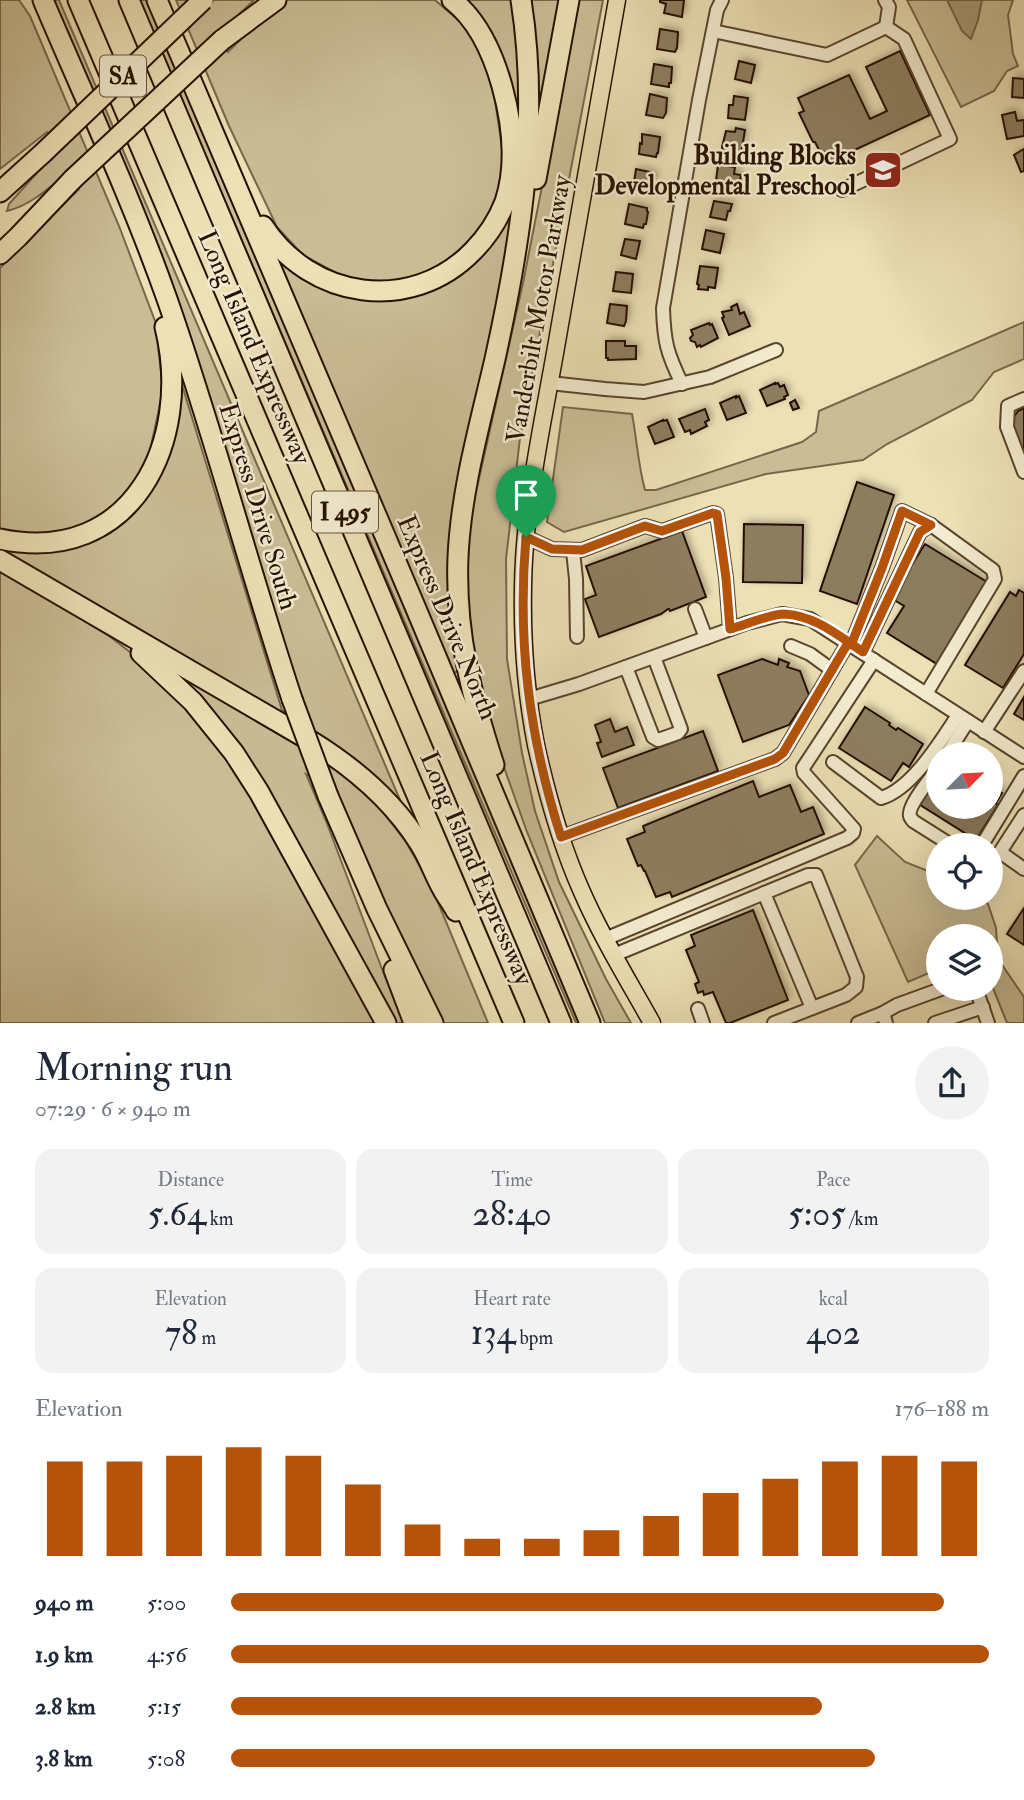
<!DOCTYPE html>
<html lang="en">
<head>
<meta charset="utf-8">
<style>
	body { margin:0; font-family:"IM FELL Double Pica",serif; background:#f2f2f3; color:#1f2937; height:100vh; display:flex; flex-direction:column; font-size:26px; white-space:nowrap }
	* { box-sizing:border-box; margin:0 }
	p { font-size:23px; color:#747a83 }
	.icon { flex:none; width:38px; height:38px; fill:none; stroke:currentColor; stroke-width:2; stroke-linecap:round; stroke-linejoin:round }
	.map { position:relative; height:1023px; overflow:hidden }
	.sheet { display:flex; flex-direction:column; background:#fff; flex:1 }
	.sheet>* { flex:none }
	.needle { width:46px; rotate:66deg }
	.buttons { position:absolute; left:926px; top:742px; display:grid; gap:14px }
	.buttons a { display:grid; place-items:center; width:77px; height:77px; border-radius:50%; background:#fff; box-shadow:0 7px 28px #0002; font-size:35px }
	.pin { position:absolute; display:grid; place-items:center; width:60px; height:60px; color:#fff; margin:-72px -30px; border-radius:50% 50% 50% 0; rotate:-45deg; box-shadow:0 0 7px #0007 }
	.pin .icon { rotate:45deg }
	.round { display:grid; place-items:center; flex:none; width:74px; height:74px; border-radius:37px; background:#f2f2f3 }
	.summary { display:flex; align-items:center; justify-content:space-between; height:119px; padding:0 35px }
	h1 { font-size:38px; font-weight:600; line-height:52px }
	.stats { display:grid; grid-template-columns:repeat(3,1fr); gap:10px; height:119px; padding:7px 35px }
	.stats div { display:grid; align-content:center; border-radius:18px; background:#f2f2f3; text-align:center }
	.stats b { font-size:35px; font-weight:600 }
	.stats small { font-size:19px; font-weight:400 }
	.stats p { font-size:19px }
	.chart { height:196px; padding:14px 35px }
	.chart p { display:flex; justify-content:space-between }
	.chart svg { width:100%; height:126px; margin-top:7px; stroke:#b45309; stroke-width:6 }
	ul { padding:0 35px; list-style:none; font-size:23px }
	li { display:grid; grid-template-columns:112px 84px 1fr; align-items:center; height:52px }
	li i { height:18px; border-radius:9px; background:#b45309 }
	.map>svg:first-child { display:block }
</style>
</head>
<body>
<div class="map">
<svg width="1024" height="1023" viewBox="0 0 1024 1023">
	<defs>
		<filter id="shadow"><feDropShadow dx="3" dy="-3" stdDeviation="3.5" flood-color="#0004"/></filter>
	</defs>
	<rect width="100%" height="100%" fill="#ece0b5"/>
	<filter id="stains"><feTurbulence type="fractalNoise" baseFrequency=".00286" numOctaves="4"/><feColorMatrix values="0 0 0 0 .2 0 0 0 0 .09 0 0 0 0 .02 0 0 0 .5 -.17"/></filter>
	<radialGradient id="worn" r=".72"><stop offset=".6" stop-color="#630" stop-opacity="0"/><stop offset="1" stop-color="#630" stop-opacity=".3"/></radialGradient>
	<g fill="#cabd96" stroke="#78674b" stroke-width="2">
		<path d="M 0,0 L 19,0 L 30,16 L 119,226 L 155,321 L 163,390 L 148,460 L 120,503 L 94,521 L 52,536 L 0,531 L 0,268 L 79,189 L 65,175 C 48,189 29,206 7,211 L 9,204 L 61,146 L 47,132 L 0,169 Z"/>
		<polygon points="52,0 59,0 406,814 383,788 0,556 0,545 29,552 73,545 148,488 179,380 182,385 282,710 308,726"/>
		<polygon points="139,0 147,0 580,1023 576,1023"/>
		<polygon points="176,0 206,0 210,4 214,0 254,0 215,37 228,52 246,34 286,0 435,0 466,27 491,73 503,155 498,200 476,239 438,270 391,285 347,279 303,255 277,227 229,126"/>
		<polygon points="458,0 513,0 521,92 511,246 452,526 450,618 459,670 454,673 277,260 279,258 410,295 500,228 515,118"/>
		<polygon points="529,0 563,0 553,59 538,114"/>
		<polygon points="575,0 603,0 520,438 506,559 507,659 522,753 535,811 559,882 606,979 631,1023 605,1023 527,832 479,697 467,627 466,563 471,514 523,283 559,100"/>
		<polygon points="907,0 1013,0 1008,15 1013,54 1018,66 1007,71 994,91 961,107"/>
		<path d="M 1024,322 L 1024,359 L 994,372 L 972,400 L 887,444 L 863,460 L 766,474 L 564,532 L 547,522 L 563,407 L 632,414 C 637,440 638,465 645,490 L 656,490 L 802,442 L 816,432 L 819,411 Z"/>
		<polygon points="0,568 109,636 147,665 207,730 250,793 378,1023 0,1023"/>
		<polygon points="180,675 337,769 379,807 406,842 432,888 488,1023 440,1023 332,789 306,774 326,821 382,969 404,1023 389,1023 258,786 175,681"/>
		<polygon points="877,836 905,862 938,875 938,898 978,898 988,904 996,928 998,959 1024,997 1024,1023 1007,1023 991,983 990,936 938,936 938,969 908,982 855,865"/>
	</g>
	<polygon fill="#a99a77" stroke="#756347" stroke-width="2" points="947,0 982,0 978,20 971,39 962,31"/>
	<g fill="#8d7d5e" stroke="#261100" stroke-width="2" filter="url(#shadow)">
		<polygon points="660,0 684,0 682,17 664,13 666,4 660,2"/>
		<polygon points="660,29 678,32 677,48 675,52 657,49"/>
		<polygon points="900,51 930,115 829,162 825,152 821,154 815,142 813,142 799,113 804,111 798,98 849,75 870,119 887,111 866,67"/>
		<polygon points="739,61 755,65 751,83 735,79"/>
		<polygon points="654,64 672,67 671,83 669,83 669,87 651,84"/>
		<polygon points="1013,78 1024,79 1024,98 1012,97"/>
		<polygon points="650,94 667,98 666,113 663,118 646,115"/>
		<polygon points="734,96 748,98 745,120 728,118 729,105 733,105"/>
		<polygon points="1015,112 1017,121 1024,120 1024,136 1007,139 1002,115"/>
		<polygon points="736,128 745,130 741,154 723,151 722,147 726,131 735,132"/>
		<polygon points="642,134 660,137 658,153 657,153 656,157 639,154 640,143 642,144"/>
		<polygon points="1024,149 1024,171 1021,172 1014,155"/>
		<polygon points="718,165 735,167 734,174 741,175 739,186 731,185 731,190 715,188"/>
		<polygon points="636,169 654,173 653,176 655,176 650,192 633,189"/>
		<polygon points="714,201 732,204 730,211 728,211 726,220 710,217"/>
		<polygon points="629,204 647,208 647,211 648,212 646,224 644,224 643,228 625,224"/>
		<polygon points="706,230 724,234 720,253 702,249"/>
		<polygon points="625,239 640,241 636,259 621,255"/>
		<polygon points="700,266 718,268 715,288 708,287 708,290 698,289 699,285 697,284"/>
		<polygon points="616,272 633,274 631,293 613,291"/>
		<polygon points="610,304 627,306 626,321 624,326 607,323"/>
		<polygon points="737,304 740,314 744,312 750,326 729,335 722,318 724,317 722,312 732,310 731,307"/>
		<polygon points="709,323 710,325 712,324 718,338 701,347 700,345 697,347 695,342 691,341 690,338 693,335 691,330"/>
		<polygon points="606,341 625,341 625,346 636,346 636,359 608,360 608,358 606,358"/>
		<polygon points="775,383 775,384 778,383 780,387 784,385 788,395 784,397 785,399 767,406 760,390"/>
		<polygon points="736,396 736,398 739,396 746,413 727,420 720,403"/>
		<polygon points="795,400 799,408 793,410 790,403"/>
		<polygon points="1024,408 1024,462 1011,433 1013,418 1018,411"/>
		<polygon points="705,409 709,420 705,422 707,426 691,434 690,430 685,432 679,419"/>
		<polygon points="663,420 663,421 667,420 674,437 655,444 648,427"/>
		<polygon points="857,482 894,495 857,604 820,591"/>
		<polygon points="744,524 803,525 802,583 743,582"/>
		<polygon points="682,531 706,597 670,611 669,609 668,609 661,614 599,637 585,599 596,595 586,566"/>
		<polygon points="925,544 987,582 937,664 887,633 904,606 891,598"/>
		<polygon points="1019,590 1024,593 1024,654 1003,688 965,665 1010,592 1016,596"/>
		<polygon points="762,659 778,665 779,659 789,663 787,667 800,671 809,695 789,725 743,742 718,675"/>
		<polygon points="1024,697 1024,720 1014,714"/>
		<polygon points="865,707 890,723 889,725 896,730 898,728 923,744 909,767 903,763 891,781 839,748"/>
		<polygon points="610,719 615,732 627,727 634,745 602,757 597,743 601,742 595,725"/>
		<polygon points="703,731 718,771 618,808 603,768"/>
		<polygon points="938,776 938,807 990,807 990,785 1002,793 996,803 998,805 976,840 917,803 927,788 930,789"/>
		<polygon points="753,781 759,797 790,785 801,812 813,807 824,834 672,897 670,892 656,897 645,871 644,871 641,865 638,866 627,839 645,832 643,826"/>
		<polygon points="1024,908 1024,945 1007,934"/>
		<polygon points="753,910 788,1000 730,1023 726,1023 713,992 704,995 703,991 698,993 695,984 699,982 686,950 695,946 691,935"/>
	</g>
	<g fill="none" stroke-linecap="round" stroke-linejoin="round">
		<g stroke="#58452d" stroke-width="16">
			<g id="minor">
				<polyline points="713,31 827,55 886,27"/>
				<polyline points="842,190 950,139 904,39 886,27 889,7 885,0"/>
				<polyline points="550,383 605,389 644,392 710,377 776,350"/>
				<path d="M 682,384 C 667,353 664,342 663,308 L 699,100 L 717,10 L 722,0"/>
				<polyline points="1024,399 1008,406 1007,427 1024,472"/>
				<polyline points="526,537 552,549 582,550 645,526 662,531 713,513 717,514 726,578 730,629"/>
				<polyline points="573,551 576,579 577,637"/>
				<polyline points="695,609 706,638"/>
				<polyline points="851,645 882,568 902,511 931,525"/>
				<polyline points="791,646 810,654 832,670"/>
				<polyline points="863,652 920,532 931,525 993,570 995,579 926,694"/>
				<polyline points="626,667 653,737 658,740 678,733 681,729 654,657"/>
				<polyline points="529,699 579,684 747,623 782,614 810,619 1024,757"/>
				<polyline points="984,732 1024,671"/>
				<polyline points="947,754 968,721"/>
				<path d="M 833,762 L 881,798 C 912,789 941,741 958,715"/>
				<path d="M 938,768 C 932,777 907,806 910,816 C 910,818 912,819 913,821 L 951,845"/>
				<polyline points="1024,815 1000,852 1024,869"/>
				<polyline points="561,837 775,759 783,753 848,643"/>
				<polyline points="982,845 1024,776"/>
				<polyline points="764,893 812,1008"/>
				<polyline points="605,939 847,838 853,833 854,829 804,773 803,768 874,660"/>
				<polyline points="614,955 808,875 816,875 857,977 856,987 846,995 774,1023"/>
				<polyline points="976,989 988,1023"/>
				<polyline points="698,1009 703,1023"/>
				<polyline points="883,1013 897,1005 941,989"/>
				<polyline points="858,1023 883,1013 886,1023"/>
				<polyline points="935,1023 983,1007"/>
			</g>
		</g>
		<g stroke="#261100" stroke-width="19">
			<path id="major" d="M 617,0 C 598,110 578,220 559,330 C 545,414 524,501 523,587 C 522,640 526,694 536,745 C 547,795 561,845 582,892 C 602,938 628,980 652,1023"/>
		</g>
		<g stroke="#261100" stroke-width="23">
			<g id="highway">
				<path d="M 43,0 C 85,99 131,197 167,299 C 213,430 248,566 292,699"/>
				<polyline points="78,0 514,1023"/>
				<polyline points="129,0 561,1023"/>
				<polyline points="157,0 414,604 590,1023"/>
				<polyline points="222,40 276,0"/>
				<polyline points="536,179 569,0"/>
				<polyline points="0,192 43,153"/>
				<path d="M 263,226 C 310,299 411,315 473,251 C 487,237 498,220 505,202 C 517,165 512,122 502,86 C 493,54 479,21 452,0"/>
				<polyline points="0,254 18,237 73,179"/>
				<path d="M 0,539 C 133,567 193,440 165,327"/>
				<path d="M 0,560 L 311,741 C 353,767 394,802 420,844 C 429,858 434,874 442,888 C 446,896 452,903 456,911"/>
				<polyline points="141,653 193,702 234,753 259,792 386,1023"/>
				<path d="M 494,765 C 471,694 455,633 458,557 C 461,490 480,424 495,359 C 521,241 540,120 521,0"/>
				<polyline points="328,796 377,909 433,1023"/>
				<polyline points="394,970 414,1023"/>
			</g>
		</g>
		<use href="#minor" stroke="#f3ebcf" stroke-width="12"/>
		<use href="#major" stroke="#ece0b5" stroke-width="16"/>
		<use href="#highway" stroke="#ece0b5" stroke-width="19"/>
		<g stroke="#261100" stroke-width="23" stroke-linecap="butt">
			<g id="highway-bridge">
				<polyline points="43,153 203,0"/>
				<polyline points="73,179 222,40"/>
				<polyline points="292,699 328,796"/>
			</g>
		</g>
		<use href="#highway-bridge" stroke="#ece0b5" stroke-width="19"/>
	</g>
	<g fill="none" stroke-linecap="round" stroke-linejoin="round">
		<g stroke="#fff" stroke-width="14">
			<path id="route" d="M 526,537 C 517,642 529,736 561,837 L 775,759 L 783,753 L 848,643 L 851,645 L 882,568 L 902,511 L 931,525 L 920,532 L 863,652 C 839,636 814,615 784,614 C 771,614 744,625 730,629 L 726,578 L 717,514 L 713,513 L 662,531 L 645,526 L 582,550 L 552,549 L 526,537"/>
		</g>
		<use href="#route" stroke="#b45309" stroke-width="9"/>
	</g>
	<defs>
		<g id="school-square" transform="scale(2.0125)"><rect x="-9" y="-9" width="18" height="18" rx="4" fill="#8f2418" stroke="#f3ebcf"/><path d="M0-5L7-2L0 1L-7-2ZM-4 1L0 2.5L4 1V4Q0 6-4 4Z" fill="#fff"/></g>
	</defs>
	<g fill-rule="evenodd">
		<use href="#school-square" x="883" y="170"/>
	</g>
	<g text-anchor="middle" stroke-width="5" stroke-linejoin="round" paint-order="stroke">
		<g fill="#f3ebcf" stroke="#64523e" stroke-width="2">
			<rect x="100" y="55.5" width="46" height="41" rx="5"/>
			<rect x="312" y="491.5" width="66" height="41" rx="5"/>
		</g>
		<g font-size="24" font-weight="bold" fill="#261100">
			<text x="123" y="84">SA</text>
			<text x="345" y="520">I 495</text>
		</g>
		<g font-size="26" font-weight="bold" fill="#261100" stroke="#f3ebcf" text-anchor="end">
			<text x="856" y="164">Building Blocks<tspan x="856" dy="30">Developmental Preschool</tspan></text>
		</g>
		<g font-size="26" fill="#261100" stroke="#f3ebcf">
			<text transform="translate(538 309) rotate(-80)" y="9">Vanderbilt Motor Parkway</text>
			<text transform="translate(255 347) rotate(67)" y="9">Long Island Expressway</text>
			<text transform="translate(259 506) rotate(73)" y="9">Express Drive South</text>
			<text transform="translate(448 617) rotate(67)" y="9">Express Drive North</text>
			<text transform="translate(477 868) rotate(67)" y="9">Long Island Expressway</text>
		</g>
	</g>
	<rect width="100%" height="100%" filter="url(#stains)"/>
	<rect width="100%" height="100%" fill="url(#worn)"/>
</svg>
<div class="buttons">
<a><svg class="needle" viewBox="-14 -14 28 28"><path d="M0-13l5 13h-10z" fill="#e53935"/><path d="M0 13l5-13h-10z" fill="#747a83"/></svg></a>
<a><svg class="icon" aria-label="locate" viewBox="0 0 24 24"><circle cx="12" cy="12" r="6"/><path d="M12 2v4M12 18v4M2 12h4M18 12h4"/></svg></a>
<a><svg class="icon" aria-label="layers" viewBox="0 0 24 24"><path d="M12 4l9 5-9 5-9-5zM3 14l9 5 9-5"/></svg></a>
</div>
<div class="pin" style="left:526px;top:537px;background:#1e9e55"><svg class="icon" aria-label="arrive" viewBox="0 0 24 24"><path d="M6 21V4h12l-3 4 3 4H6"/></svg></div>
</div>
<section class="sheet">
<div class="summary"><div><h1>Morning run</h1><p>07:29 · 6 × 940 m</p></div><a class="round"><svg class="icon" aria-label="share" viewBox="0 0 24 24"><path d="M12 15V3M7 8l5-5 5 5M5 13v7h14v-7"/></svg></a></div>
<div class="stats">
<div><p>Distance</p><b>5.64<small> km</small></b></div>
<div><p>Time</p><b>28:40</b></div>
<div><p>Pace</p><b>5:05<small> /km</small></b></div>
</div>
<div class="stats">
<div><p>Elevation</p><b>78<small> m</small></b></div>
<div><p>Heart rate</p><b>134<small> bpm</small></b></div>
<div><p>kcal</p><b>402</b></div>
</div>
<div class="chart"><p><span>Elevation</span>176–188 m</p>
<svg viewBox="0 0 160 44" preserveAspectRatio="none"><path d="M5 44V11M15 44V11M25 44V9M35 44V6M45 44V9M55 44V19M65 44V33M75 44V38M85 44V38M95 44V35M105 44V30M115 44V22M125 44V17M135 44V11M145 44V9M155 44V11"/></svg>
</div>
<ul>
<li><b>940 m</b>5:00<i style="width:94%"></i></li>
<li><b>1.9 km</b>4:56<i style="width:100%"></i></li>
<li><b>2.8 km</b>5:15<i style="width:78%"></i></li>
<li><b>3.8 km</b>5:08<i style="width:85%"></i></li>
</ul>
</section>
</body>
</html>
